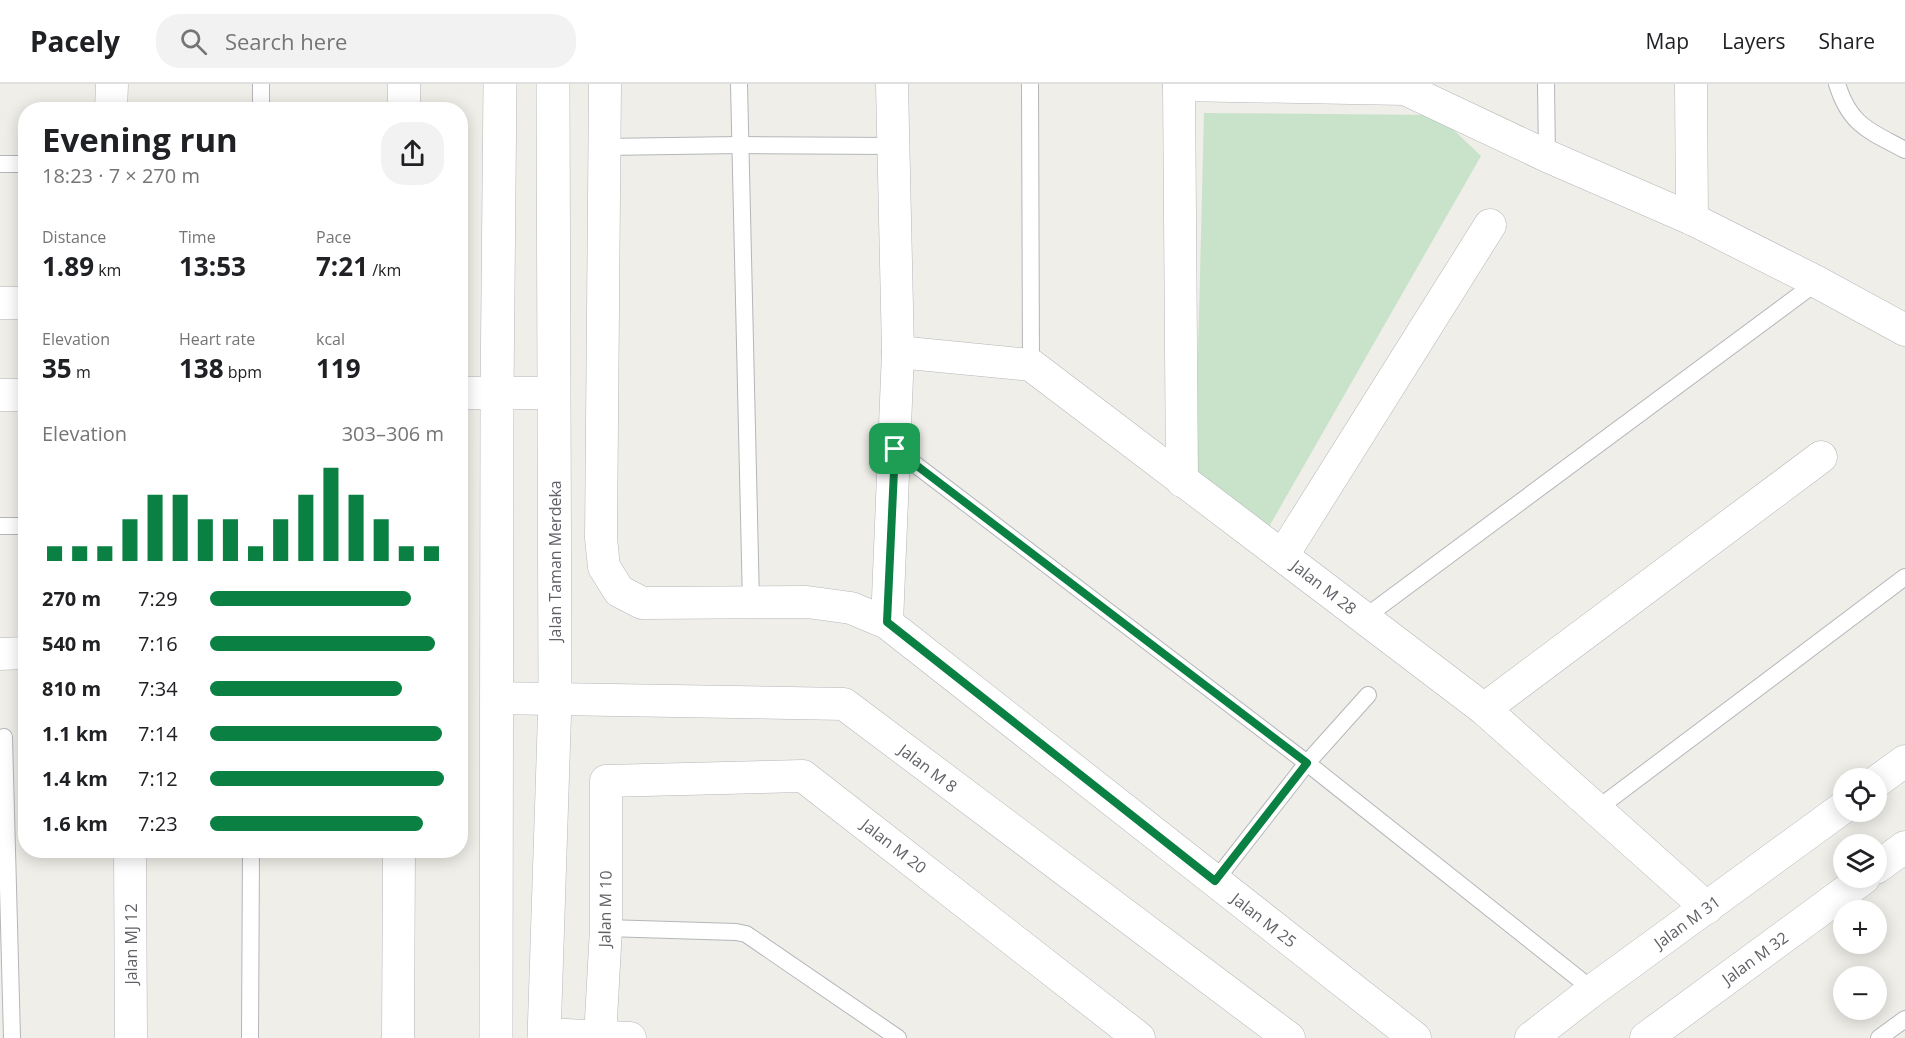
<!DOCTYPE html>
<html lang="en">
<head>
<meta charset="utf-8">
<style>
	body { margin:0; font-family:"Open Sans",sans-serif; background:#f2f2f2; color:#202124; height:100vh; display:flex; flex-direction:column; font-size:22px; white-space:nowrap }
	* { box-sizing:border-box; margin:0 }
	p { font-size:20px; color:#757577 }
	.icon { flex:none; width:33px; height:33px; fill:none; stroke:currentColor; stroke-width:2; stroke-linecap:round; stroke-linejoin:round }
	.map { position:relative; flex:1; overflow:hidden }
	.details { position:absolute; left:18px; top:18px; width:450px; height:756px; display:flex; flex-direction:column; background:#fff; border-radius:24px; box-shadow:0 3px 15px #0003 }
	.details>* { flex:none }
	.tools { position:absolute; left:1833px; top:684px; display:grid; gap:12px }
	.tools a { display:grid; place-items:center; width:54px; height:54px; border-radius:50%; background:#fff; box-shadow:0 3px 15px #0003; font-size:30px }
	.pin { position:absolute; display:grid; place-items:center; width:51px; height:51px; color:#fff; margin:-26px; border-radius:12px; box-shadow:0 3px 9px #0006 }
	.round { display:grid; place-items:center; flex:none; width:63px; height:63px; border-radius:24px; background:#f2f2f2 }
	.summary { display:flex; align-items:center; justify-content:space-between; height:102px; padding:0 24px }
	h1 { font-size:33px; font-weight:700; line-height:45px }
	.metrics { display:grid; grid-template-columns:repeat(3,1fr); gap:9px; height:102px; padding:6px 24px }
	.metrics div { display:grid; align-content:center }
	.metrics b { font-size:26px; font-weight:700 }
	.metrics small { font-size:16px; font-weight:400 }
	.metrics p { font-size:16px }
	.chart { height:168px; padding:12px 24px }
	.chart p { display:flex; justify-content:space-between }
	.chart svg { width:100%; height:108px; margin-top:6px; stroke:#0b8043; stroke-width:6 }
	ul { padding:0 24px; list-style:none; font-size:20px }
	li { display:grid; grid-template-columns:96px 72px 1fr; align-items:center; height:45px }
	li i { height:15px; border-radius:8px; background:#0b8043 }
	header { display:flex; align-items:center; gap:36px; box-sizing:border-box; height:84px; padding:0 30px; background:#fff; border-bottom:2px solid #e0e0e0 }
	header strong { font-size:28px }
	nav { display:flex; gap:33px; margin-inline-start:auto; font-size:21px }
	.search { width:420px; height:54px; background:#f2f2f2; display:flex; align-items:center; gap:15px; box-sizing:border-box; padding:0 21px; border-radius:24px; color:#757577; font-size:22px }
	.map>svg:first-child { display:block }
</style>
</head>
<body>
<header>
<strong>Pacely</strong>
<div class="search"><svg class="icon" aria-label="search" viewBox="0 0 24 24"><circle cx="10" cy="10" r="6"/><path d="M15 15l6 6"/></svg>Search here</div>
<nav><a>Map</a><a>Layers</a><a>Share</a></nav>
</header>
<div class="map">
<svg width="1905" height="954" viewBox="0 0 1905 954">
	<rect width="100%" height="100%" fill="#efeee8"/>
	<polygon fill="#c8e3ca" points="1204,29 1438,31 1481,72 1266,448 1195,392"/>
	<g fill="none" stroke-linecap="round" stroke-linejoin="round">
		<g stroke="#b4b6ba" stroke-width="18">
			<g id="lane">
				<polyline points="739,0 751,519"/>
				<polyline points="1030,0 1031,281"/>
				<polyline points="1546,0 1547,72"/>
				<path d="M 1837,0 C 1850,42 1870,47 1905,66"/>
				<polyline points="261,26 261,0"/>
				<polyline points="604,63 740,61 893,62"/>
				<polyline points="0,80 26,80"/>
				<polyline points="895,365 1307,679 1593,906"/>
				<polyline points="0,442 26,442"/>
				<polyline points="1364,534 1817,198"/>
				<polyline points="4,653 12,954"/>
				<polyline points="1597,725 1905,493"/>
				<polyline points="1215,797 1307,679 1368,611"/>
				<polyline points="606,844 736,848 746,850 898,954"/>
				<polyline points="250,954 251,766"/>
				<polyline points="1879,954 1905,935"/>
			</g>
		</g>
		<g stroke="#b4b6ba" stroke-width="33">
			<g id="street">
				<polyline points="605,0 601,454 604,483 619,507 642,519 807,518 851,524 887,539 1415,954"/>
				<polyline points="1179,0 1182,397"/>
				<polyline points="1691,0 1692,135"/>
				<polyline points="1179,1 1405,5 1547,72 1692,135 1817,198 1905,246"/>
				<polyline points="111,26 112,0"/>
				<polyline points="404,26 404,0"/>
				<polyline points="0,219 26,219"/>
				<polyline points="898,268 1031,281 1484,625 1707,824"/>
				<polyline points="460,309 554,309"/>
				<polyline points="0,311 26,311"/>
				<polyline points="1283,471 1490,141"/>
				<polyline points="887,539 898,268 892,0"/>
				<polyline points="0,570 26,569"/>
				<polyline points="498,614 844,620 1289,954"/>
				<polyline points="1484,625 1821,373"/>
				<polyline points="1876,698 1905,677"/>
				<polyline points="130,766 131,954"/>
				<polyline points="1876,784 1905,763"/>
				<polyline points="544,950 630,954"/>
				<polyline points="398,954 399,766"/>
				<polyline points="600,954 606,844 606,697 803,692 1139,954"/>
				<polyline points="1531,954 1593,906 1844,723"/>
				<polyline points="1646,954 1864,794"/>
			</g>
		</g>
		<g stroke="#b6b8bd" stroke-width="34">
			<g id="secondary">
				<polyline points="496,954 497,309 500,0"/>
				<polyline points="544,954 555,615 553,0"/>
			</g>
		</g>
		<use href="#lane" stroke="#fff" stroke-width="16"/>
		<use href="#street" stroke="#fff" stroke-width="32"/>
		<use href="#secondary" stroke="#fff" stroke-width="33"/>
	</g>
	<g fill="none" stroke-linecap="round" stroke-linejoin="round">
		<g stroke="#fff" stroke-width="12">
			<polygon id="route" points="895,365 1307,679 1215,797 887,538"/>
		</g>
		<use href="#route" stroke="#0b8043" stroke-width="8"/>
	</g>
	<g text-anchor="middle" stroke-width="4.5" stroke-linejoin="round" paint-order="stroke">
		<g font-size="16" fill="#5f6166" stroke="#fff">
			<text transform="translate(555 477) rotate(-90)" y="6">Jalan Taman Merdeka</text>
			<text transform="translate(1324 503) rotate(38)" y="6">Jalan M 28</text>
			<text transform="translate(928 684) rotate(37)" y="6">Jalan M 8</text>
			<text transform="translate(894 762) rotate(38)" y="6">Jalan M 20</text>
			<text transform="translate(605 825) rotate(-89)" y="6">Jalan M 10</text>
			<text transform="translate(1264 836) rotate(38)" y="6">Jalan M 25</text>
			<text transform="translate(1687 838) rotate(-36)" y="6">Jalan M 31</text>
			<text transform="translate(131 860) rotate(-90)" y="6">Jalan MJ 12</text>
			<text transform="translate(1755 874) rotate(-36)" y="6">Jalan M 32</text>
		</g>
	</g>
</svg>
<div class="tools">
<a><svg class="icon" aria-label="locate" viewBox="0 0 24 24"><circle cx="12" cy="12" r="6"/><path d="M12 2v4M12 18v4M2 12h4M18 12h4"/></svg></a>
<a><svg class="icon" aria-label="layers" viewBox="0 0 24 24"><path d="M12 4l9 5-9 5-9-5zM3 14l9 5 9-5"/></svg></a>
<a>+</a>
<a>−</a>
</div>
<div class="pin" style="left:895px;top:365px;background:#1e9e55"><svg class="icon" aria-label="arrive" viewBox="0 0 24 24"><path d="M6 21V4h12l-3 4 3 4H6"/></svg></div>
<section class="details">
<div class="summary"><div><h1>Evening run</h1><p>18:23 · 7 × 270 m</p></div><a class="round"><svg class="icon" aria-label="share" viewBox="0 0 24 24"><path d="M12 15V3M7 8l5-5 5 5M5 13v7h14v-7"/></svg></a></div>
<div class="metrics">
<div><p>Distance</p><b>1.89<small> km</small></b></div>
<div><p>Time</p><b>13:53</b></div>
<div><p>Pace</p><b>7:21<small> /km</small></b></div>
</div>
<div class="metrics">
<div><p>Elevation</p><b>35<small> m</small></b></div>
<div><p>Heart rate</p><b>138<small> bpm</small></b></div>
<div><p>kcal</p><b>119</b></div>
</div>
<div class="chart"><p><span>Elevation</span>303–306 m</p>
<svg viewBox="0 0 160 44" preserveAspectRatio="none"><path d="M5 44V38M15 44V38M25 44V38M35 44V27M45 44V17M55 44V17M65 44V27M75 44V27M85 44V38M95 44V27M105 44V17M115 44V6M125 44V17M135 44V27M145 44V38M155 44V38"/></svg>
</div>
<ul>
<li><b>270 m</b>7:29<i style="width:86%"></i></li>
<li><b>540 m</b>7:16<i style="width:96%"></i></li>
<li><b>810 m</b>7:34<i style="width:82%"></i></li>
<li><b>1.1 km</b>7:14<i style="width:99%"></i></li>
<li><b>1.4 km</b>7:12<i style="width:100%"></i></li>
<li><b>1.6 km</b>7:23<i style="width:91%"></i></li>
</ul>
</section>
</div>
</body>
</html>
